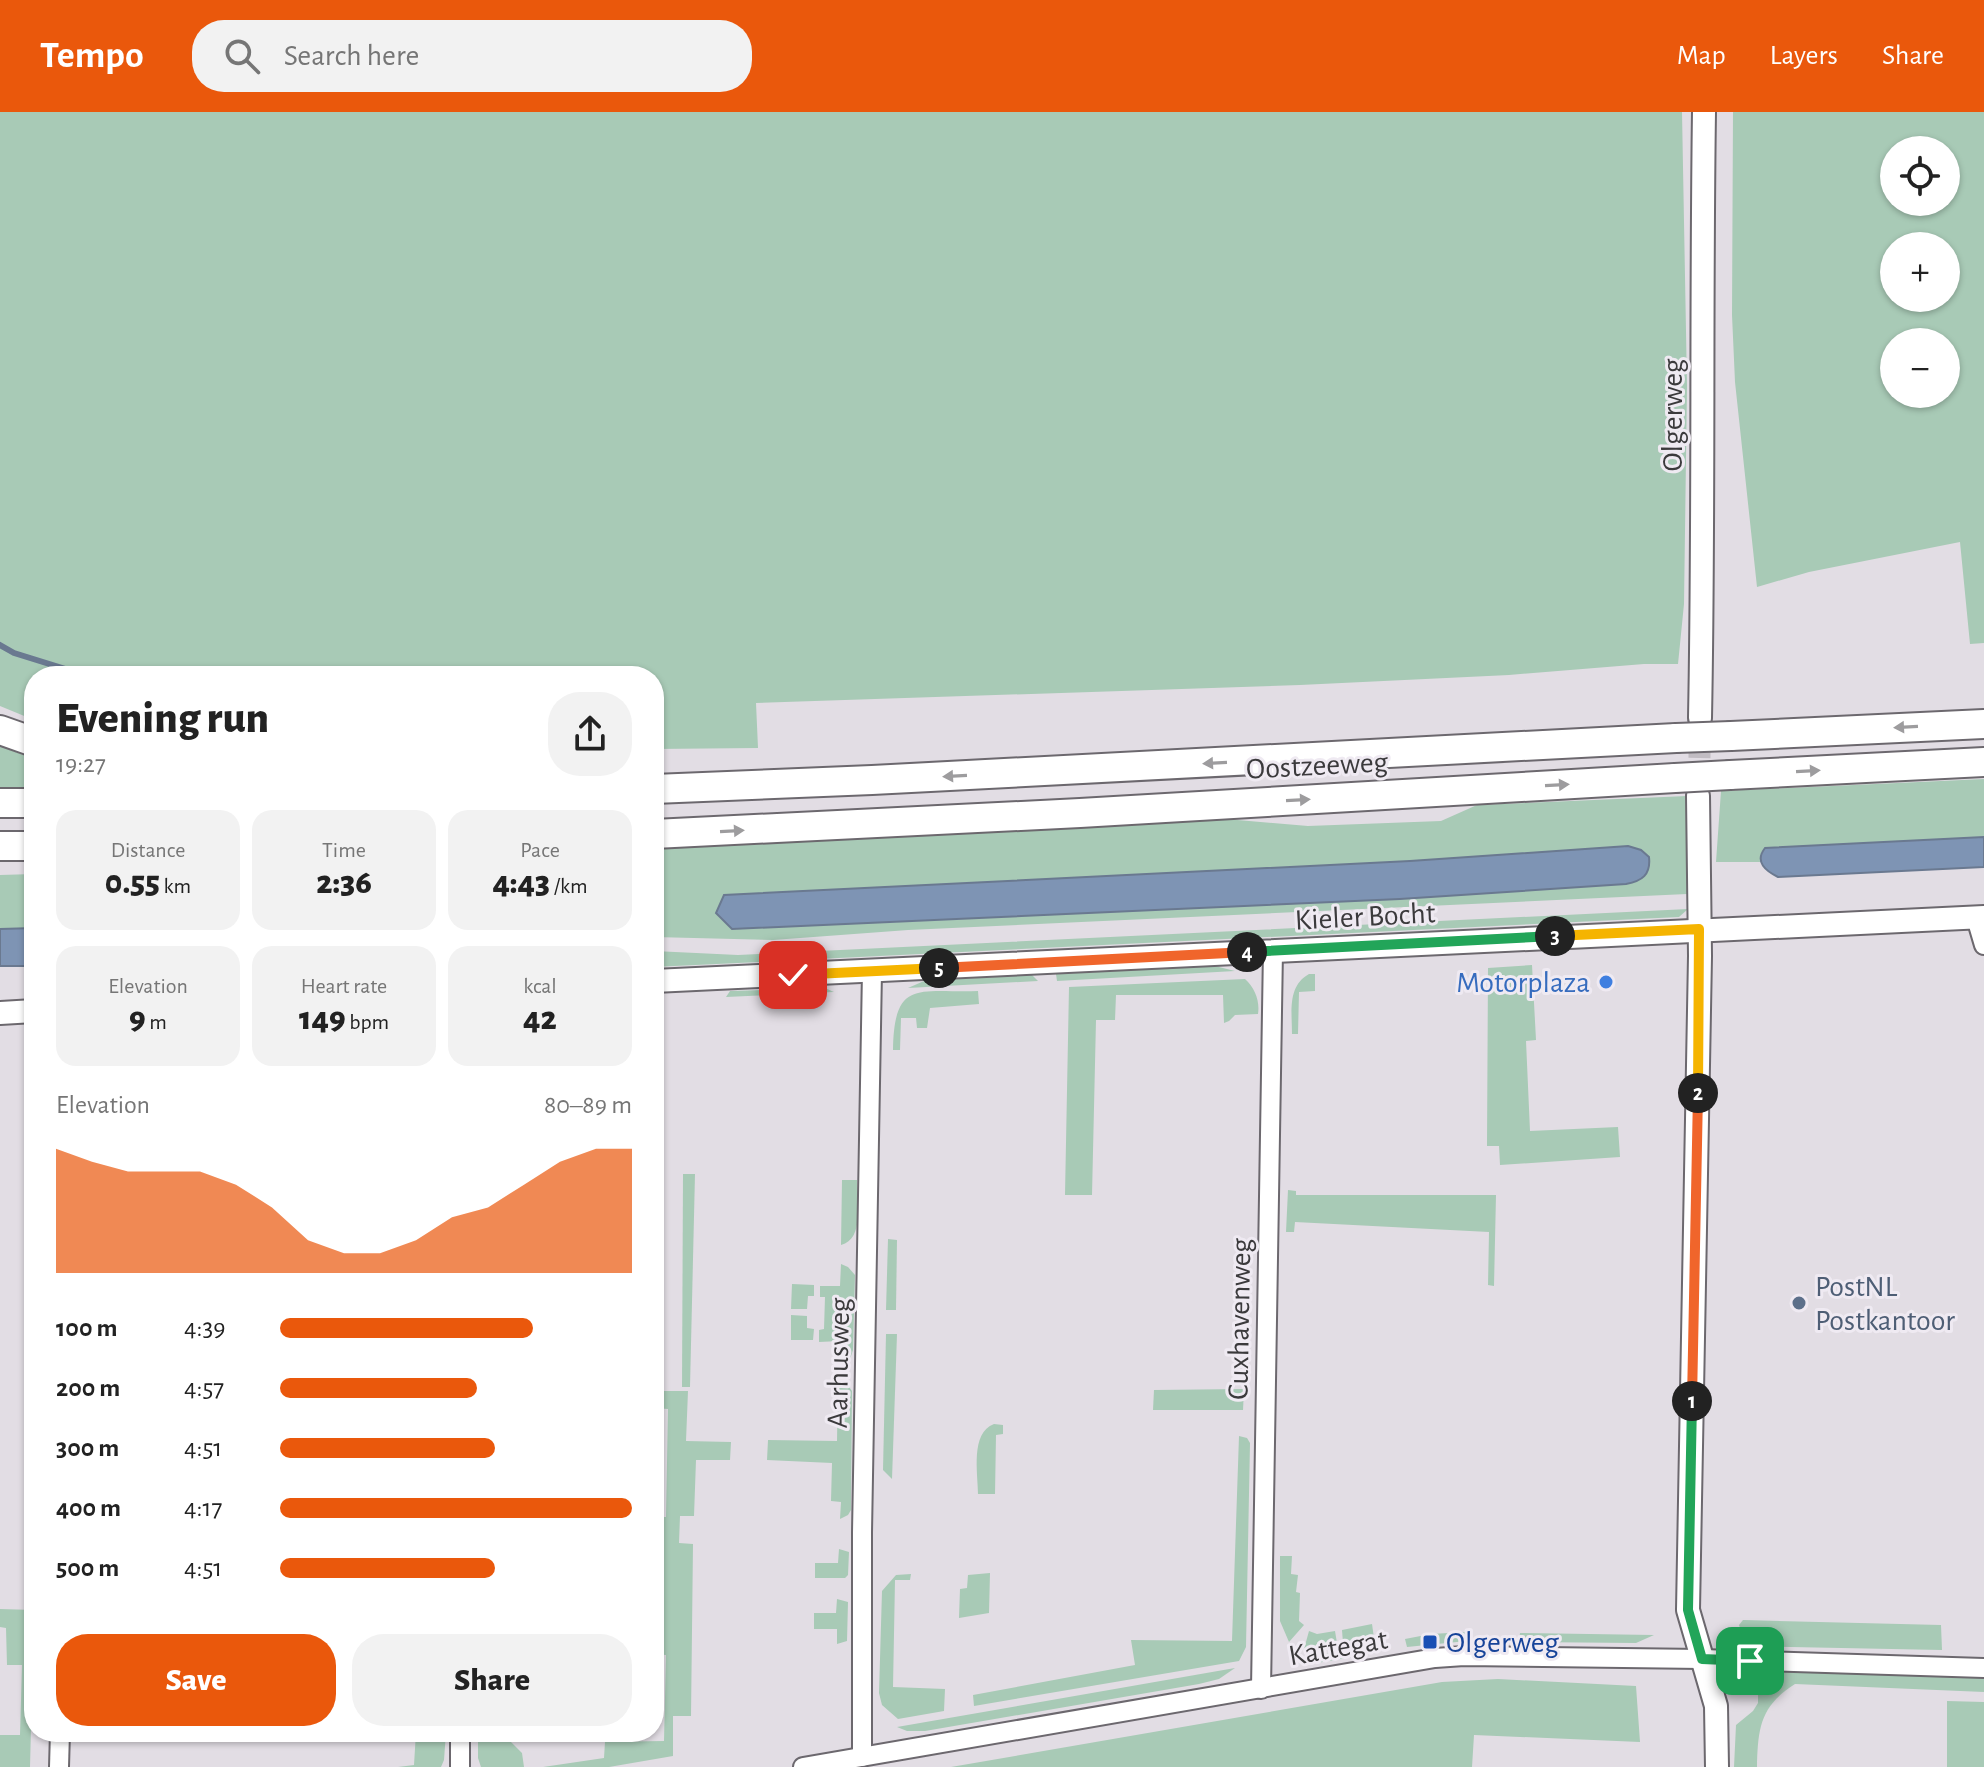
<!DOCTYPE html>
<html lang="en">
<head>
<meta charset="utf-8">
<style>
	body { margin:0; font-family:"Alegreya Sans",sans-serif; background:#f2f2f2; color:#222; height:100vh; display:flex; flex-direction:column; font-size:30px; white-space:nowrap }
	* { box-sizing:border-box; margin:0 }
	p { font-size:26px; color:#767676 }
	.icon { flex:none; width:44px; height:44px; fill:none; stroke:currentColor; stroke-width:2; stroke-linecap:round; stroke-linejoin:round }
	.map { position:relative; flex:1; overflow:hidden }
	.panel { position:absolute; left:24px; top:554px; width:640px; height:1076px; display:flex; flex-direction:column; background:#fff; border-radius:32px; box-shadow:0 2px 6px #0004 }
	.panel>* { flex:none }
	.tools { position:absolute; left:1880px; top:24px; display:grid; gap:16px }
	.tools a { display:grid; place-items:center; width:80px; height:80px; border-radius:50%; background:#fff; box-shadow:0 2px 6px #0004; font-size:40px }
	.pin { position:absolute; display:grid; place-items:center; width:68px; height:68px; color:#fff; margin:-34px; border-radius:16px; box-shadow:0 4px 12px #0006 }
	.km { position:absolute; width:40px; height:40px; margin:-20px; border-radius:50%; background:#222; color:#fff; font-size:22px; line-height:40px; text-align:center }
	.round { display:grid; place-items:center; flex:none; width:84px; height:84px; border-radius:32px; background:#f2f2f2 }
	.headline { display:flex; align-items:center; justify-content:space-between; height:136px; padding:0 32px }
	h1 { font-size:44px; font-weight:800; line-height:60px }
	.metrics { display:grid; grid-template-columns:repeat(3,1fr); gap:12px; height:136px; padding:8px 32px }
	.metrics div { display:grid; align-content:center; border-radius:20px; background:#f2f2f2; text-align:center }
	.metrics b { font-size:34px; font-weight:800 }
	.metrics small { font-size:22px; font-weight:400 }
	.metrics p { font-size:22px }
	.chart { height:224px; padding:16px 32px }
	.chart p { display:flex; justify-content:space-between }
	.chart svg { width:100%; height:144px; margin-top:8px; fill:#ea580c; opacity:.7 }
	.primary-button { display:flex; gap:16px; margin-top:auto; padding:16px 32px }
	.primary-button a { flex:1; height:92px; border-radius:32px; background:#ea580c; color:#fff; font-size:32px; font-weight:800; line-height:92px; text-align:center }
	.primary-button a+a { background:#f2f2f2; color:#222 }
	ul { padding:0 32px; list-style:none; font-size:26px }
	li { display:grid; grid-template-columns:128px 96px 1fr; align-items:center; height:60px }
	li i { height:20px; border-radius:10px; background:#ea580c }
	header { display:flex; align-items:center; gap:48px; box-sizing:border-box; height:112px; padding:0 40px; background:#ea580c; color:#fff }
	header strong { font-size:38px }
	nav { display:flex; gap:44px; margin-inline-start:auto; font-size:28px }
	.search { width:560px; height:72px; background:#f2f2f2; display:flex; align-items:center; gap:20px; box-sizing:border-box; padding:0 28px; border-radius:32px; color:#767676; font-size:30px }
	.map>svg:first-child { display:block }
</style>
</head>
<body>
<header>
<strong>Tempo</strong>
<div class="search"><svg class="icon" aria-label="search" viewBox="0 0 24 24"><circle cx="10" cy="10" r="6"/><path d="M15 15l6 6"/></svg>Search here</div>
<nav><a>Map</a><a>Layers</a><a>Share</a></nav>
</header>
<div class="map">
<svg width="1984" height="1655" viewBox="0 0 1984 1655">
	<rect width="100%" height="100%" fill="#e2dde4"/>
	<g fill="#a8cab6" fill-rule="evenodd">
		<polygon points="0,0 1682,0 1687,274 1684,492 1678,552 1644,552 1509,563 1300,573 756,591 758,636 654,637 654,564 34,564 34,608 0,594"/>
		<path d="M 1733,0 L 1984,0 L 1984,531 L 1970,532 L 1960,430 L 1809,460 L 1757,475 L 1735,270 L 1732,203 ZM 1894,38 L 1946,38 L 1946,90 L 1894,90 ZM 1894,134 L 1946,134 L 1946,186 L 1894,186 ZM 1946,230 L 1946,282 L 1894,282 L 1894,230 Z"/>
		<polygon points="0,634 34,647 34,678 0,678"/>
		<polygon points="1984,667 1984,725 1765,736 1761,741 1761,750 1716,750 1721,679"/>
		<path d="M 1687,684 L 1689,731 L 1687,782 L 908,818 L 773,828 L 654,825 L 654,735 L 1226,707 L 1308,714 L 1441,709 L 1477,693 ZM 1410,749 L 1400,787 L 876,811 L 720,792 L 725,783 Z"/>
		<polygon points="34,762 34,816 0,817 0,763"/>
		<polygon points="1688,797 1679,805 654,855 654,839 738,843"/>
		<polygon points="1532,853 1536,928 1526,929 1530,1019 1618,1015 1620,1045 1500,1053 1499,1034 1487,1034 1488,856"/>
		<polygon points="1215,854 1235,859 1057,869 1056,862"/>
		<path d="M 1309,862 L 1315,862 L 1315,879 L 1299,880 L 1298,922 L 1292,922 C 1292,901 1287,874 1309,862 Z"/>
		<polygon points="1032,863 1038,869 908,876 924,869"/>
		<path d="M 1245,867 C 1255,876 1260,889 1258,902 L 1235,903 L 1229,909 L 1224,911 L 1223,883 L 1116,883 L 1115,908 L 1096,908 L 1092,1083 L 1065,1083 L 1069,875 Z"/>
		<polygon points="825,876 834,880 726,885 730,879"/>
		<path d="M 978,879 L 979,892 L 930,896 L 927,916 L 917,916 L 916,906 L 901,906 L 900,938 L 893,938 C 894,866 919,881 978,879 Z"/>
		<polygon points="683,1062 695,1062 690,1275 682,1275"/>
		<path d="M 842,1068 L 857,1068 C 857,1088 865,1127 841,1133 Z"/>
		<polygon points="1288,1078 1296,1079 1296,1083 1496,1083 1494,1174 1488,1173 1489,1120 1295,1110 1294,1120 1286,1120"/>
		<polygon points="888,1127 897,1128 896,1198 886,1198"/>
		<polygon points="841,1152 848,1155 855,1163 853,1238 850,1247 839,1250 840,1229 819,1230 819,1218 824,1217 825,1185 820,1185 820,1174 840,1174"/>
		<polygon points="792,1172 814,1173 814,1184 808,1184 807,1197 791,1197"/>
		<polygon points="791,1203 807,1204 807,1216 814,1217 813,1228 791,1228"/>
		<polygon points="886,1222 897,1222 892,1367 883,1358"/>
		<polygon points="838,1271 847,1272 852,1279 851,1398 848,1403 840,1407 841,1390 831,1389 832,1351 767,1348 768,1328 837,1329"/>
		<polygon points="1244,1277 1243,1298 1153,1298 1154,1278"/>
		<polygon points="654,1279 688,1279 686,1329 731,1330 730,1348 696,1348 694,1404 680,1404 679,1431 693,1432 691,1604 673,1604 673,1644 609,1655 543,1655 604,1646 605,1630 664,1629 666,1543 654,1542 654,1405 666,1405 668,1297 654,1296"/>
		<path d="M 994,1312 L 1003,1313 L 1003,1322 L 996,1323 L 995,1382 L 978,1382 C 978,1361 970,1321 994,1312 Z"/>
		<polygon points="1239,1324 1247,1326 1250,1331 1246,1535 1239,1549 974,1594 973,1583 1135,1553 1131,1528 1232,1529"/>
		<polygon points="839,1437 849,1440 848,1463 845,1466 815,1466 815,1451 838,1451"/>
		<polygon points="1280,1444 1292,1444 1291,1462 1298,1463 1296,1480 1300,1481 1299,1509 1304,1513 1289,1530 1280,1509"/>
		<polygon points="990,1461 989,1501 959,1506 960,1477 967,1476 968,1463"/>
		<polygon points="911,1462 910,1468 895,1468 893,1575 945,1577 944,1599 898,1607 882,1593 879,1581 882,1479 896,1463"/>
		<polygon points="837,1487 848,1490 847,1529 837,1532 837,1517 814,1517 814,1501 836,1501"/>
		<polygon points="0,1497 34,1498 30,1655 0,1655 0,1623 20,1623 22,1553 7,1553 6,1516 0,1515"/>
		<polygon points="1743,1508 1941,1513 1942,1538 1746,1534 1739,1513"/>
		<polygon points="1372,1512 1374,1526 1343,1531 1342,1518"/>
		<polygon points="1309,1519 1317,1522 1335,1519 1337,1531 1304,1537"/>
		<polygon points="1466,1520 1467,1529 1407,1535 1405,1527 1431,1522"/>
		<polygon points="1520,1521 1654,1523 1636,1531 1519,1530"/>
		<polygon points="1374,1533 1375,1541 1317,1551 1310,1551 1301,1546"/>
		<polygon points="1235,1556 1219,1567 1199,1572 925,1619 907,1619 897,1615"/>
		<path d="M 1788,1559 L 1984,1566 L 1984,1580 L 1795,1572 C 1760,1594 1758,1616 1757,1655 L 1734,1655 L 1736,1613 L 1753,1599 L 1758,1591 L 1758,1569 Z"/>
		<polygon points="1498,1567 1636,1574 1640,1630 1474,1623 1472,1655 951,1655 1442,1570"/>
		<polygon points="1947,1589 1984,1590 1984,1655 1947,1655"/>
		<polygon points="416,1620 446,1620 444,1648 441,1655 398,1655 414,1653"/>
		<polygon points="478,1620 484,1620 483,1629 510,1629 522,1641 524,1655 481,1655 478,1646"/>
	</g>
	<g fill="#7e94b4" stroke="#6a7990" stroke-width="2">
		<path d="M 1984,725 L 1984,755 L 1778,765 C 1766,759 1754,750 1765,736 Z"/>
		<path d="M 1628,734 L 1641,738 L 1649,745 C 1651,763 1642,769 1626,772 L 1400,787 L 732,817 L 716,801 L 724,783 L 1410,749 Z"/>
		<polygon points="34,816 34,854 0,854 0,817"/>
	</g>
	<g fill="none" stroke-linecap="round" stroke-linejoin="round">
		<polyline stroke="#6a7990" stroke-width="6" points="0,533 14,541 88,564"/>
		<polyline stroke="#c1bcc2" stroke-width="22" stroke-dasharray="22 11" stroke-linecap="butt" points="1699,679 1700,610"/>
		<g stroke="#6c686e" stroke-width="22">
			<g id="minor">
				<polyline points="1976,806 1984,833"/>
				<polyline points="1261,1577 1273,838"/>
				<polyline points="862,1645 862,1420 872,859"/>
				<polyline points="59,1655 60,1620"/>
				<polyline points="460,1655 460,1620"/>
				<polyline points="803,1655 1435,1546 1464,1544 1702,1547 1984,1556"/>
			</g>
		</g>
		<g stroke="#6c686e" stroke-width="26">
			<g id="tertiary">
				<path d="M 1700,606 C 1704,404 1701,202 1704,0"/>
				<polyline points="1698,684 1700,844 1688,1498 1716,1594 1717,1655"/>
				<polyline points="654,869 1984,805"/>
				<polyline points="0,901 34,899"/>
			</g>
		</g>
		<g stroke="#6c686e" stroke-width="32">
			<g id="trunk">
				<polyline points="0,618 34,630"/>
				<polyline points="1731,624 1984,612"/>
				<polyline points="1730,663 1984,650"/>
				<polyline points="654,677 872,668 1676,626"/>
				<polyline points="0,691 34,691"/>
				<polyline points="654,722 1080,701 1675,666"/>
				<polyline points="0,734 34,734"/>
			</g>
		</g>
		<use href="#minor" stroke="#fff" stroke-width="18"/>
		<use href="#tertiary" stroke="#fff" stroke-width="22"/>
		<use href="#trunk" stroke="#fff" stroke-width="28"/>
		<g stroke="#6c686e" stroke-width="32" stroke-linecap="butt">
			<g id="trunk-bridge">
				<polyline points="1676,626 1731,624"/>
				<polyline points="1675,666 1730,663"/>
			</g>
		</g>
		<use href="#trunk-bridge" stroke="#fff" stroke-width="28"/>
	</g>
	<defs><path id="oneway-solid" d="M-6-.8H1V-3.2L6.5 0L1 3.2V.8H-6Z" transform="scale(2)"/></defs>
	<g fill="#9d9c9e">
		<use href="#oneway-solid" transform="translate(1906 615) rotate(177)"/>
		<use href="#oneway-solid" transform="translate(1215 651) rotate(177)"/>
		<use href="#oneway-solid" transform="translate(1808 659) rotate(-3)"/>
		<use href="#oneway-solid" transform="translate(955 664) rotate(177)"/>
		<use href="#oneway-solid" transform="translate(1557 673) rotate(-3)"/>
		<use href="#oneway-solid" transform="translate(1298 688) rotate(-3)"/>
		<use href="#oneway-solid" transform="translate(732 719) rotate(-3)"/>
	</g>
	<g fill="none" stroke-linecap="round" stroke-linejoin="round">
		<g stroke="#fff" stroke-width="16">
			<polyline id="split-1" points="1692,1289 1688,1498 1702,1547 1750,1549"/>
		</g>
		<g stroke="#fff" stroke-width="16">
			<polyline id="split-2" points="1692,1289 1698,981"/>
		</g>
		<g stroke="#fff" stroke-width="16">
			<polyline id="split-3" points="1555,824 1699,817 1698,981"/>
		</g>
		<g stroke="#fff" stroke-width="16">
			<polyline id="split-4" points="1247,840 1555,824"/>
		</g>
		<g stroke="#fff" stroke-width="16">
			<polyline id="split-5" points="939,856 1247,840"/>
		</g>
		<g stroke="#fff" stroke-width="16">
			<polyline id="split-6" points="793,863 939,856"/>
		</g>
		<use href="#split-1" stroke="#22a559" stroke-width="10"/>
		<use href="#split-2" stroke="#f0652b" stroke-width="10"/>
		<use href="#split-3" stroke="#f5b400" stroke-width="10"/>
		<use href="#split-4" stroke="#22a559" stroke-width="10"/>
		<use href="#split-5" stroke="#f0652b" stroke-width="10"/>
		<use href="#split-6" stroke="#f5b400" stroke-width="10"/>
	</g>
	<circle fill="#3f7fe0" stroke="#efeaf2" stroke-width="3" cx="1606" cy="870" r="8"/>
	<circle fill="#5c6f8a" stroke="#efeaf2" stroke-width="3" cx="1799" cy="1191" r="8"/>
	<rect fill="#1a4fb4" stroke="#efeaf2" stroke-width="3" x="1422" y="1522" width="16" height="16" rx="4"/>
	<g text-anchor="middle" stroke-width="6" stroke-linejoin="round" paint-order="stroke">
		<g font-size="30" fill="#3b3a3c" stroke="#efeaf2">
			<text transform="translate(1672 303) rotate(-90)" y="10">Olgerweg</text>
			<text transform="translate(1317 653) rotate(-3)" y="10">Oostzeeweg</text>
			<text transform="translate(1365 804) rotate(-3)" y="10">Kieler Bocht</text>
			<text transform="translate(1239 1207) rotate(-89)" y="10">Cuxhavenweg</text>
			<text transform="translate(838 1251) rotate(-89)" y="10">Aarhusweg</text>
			<text transform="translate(1338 1535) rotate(-10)" y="10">Kattegat</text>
		</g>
		<g font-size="30" fill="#366cbe" stroke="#efeaf2" text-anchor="end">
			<text x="1590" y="880">Motorplaza</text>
		</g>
		<g font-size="30" fill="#4e5e75" stroke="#efeaf2" text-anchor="start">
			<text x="1815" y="1184">PostNL<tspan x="1815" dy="34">Postkantoor</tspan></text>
		</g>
		<g font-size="30" fill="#164399" stroke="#efeaf2" text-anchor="start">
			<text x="1446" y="1540">Olgerweg</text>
		</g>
	</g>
</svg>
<div class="tools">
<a><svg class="icon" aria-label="locate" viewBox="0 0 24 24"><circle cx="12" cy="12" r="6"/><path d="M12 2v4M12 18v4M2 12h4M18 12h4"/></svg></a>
<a>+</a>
<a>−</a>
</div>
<div class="pin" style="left:1750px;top:1549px;background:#1e9e55"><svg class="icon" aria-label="arrive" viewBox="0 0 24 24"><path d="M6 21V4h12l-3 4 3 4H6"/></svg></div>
<div class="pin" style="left:793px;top:863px;background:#d93025"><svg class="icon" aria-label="check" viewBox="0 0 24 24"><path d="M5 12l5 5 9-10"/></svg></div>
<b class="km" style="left:1692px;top:1289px">1</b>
<b class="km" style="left:1698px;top:981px">2</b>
<b class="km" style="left:1555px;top:824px">3</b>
<b class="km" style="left:1247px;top:840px">4</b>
<b class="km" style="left:939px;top:856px">5</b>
<section class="panel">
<div class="headline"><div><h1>Evening run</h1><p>19:27</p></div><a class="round"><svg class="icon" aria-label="share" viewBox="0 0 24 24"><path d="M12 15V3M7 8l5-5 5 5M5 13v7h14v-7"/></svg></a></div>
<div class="metrics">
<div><p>Distance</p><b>0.55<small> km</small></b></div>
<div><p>Time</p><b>2:36</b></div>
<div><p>Pace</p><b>4:43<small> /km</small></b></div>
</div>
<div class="metrics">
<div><p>Elevation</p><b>9<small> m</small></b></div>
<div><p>Heart rate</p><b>149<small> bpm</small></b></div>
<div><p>kcal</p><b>42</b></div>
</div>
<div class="chart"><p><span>Elevation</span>80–89 m</p>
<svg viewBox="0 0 160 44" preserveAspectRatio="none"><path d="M0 44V6L10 10L20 13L30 13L40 13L50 17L60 24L70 34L80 38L90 38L100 34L110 27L120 24L130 17L140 10L150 6L160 6V44z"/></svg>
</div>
<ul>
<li><b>100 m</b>4:39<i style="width:72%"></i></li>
<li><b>200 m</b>4:57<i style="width:56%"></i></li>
<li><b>300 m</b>4:51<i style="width:61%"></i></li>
<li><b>400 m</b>4:17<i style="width:100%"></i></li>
<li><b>500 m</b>4:51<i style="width:61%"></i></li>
</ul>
<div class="primary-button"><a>Save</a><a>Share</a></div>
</section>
</div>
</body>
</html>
